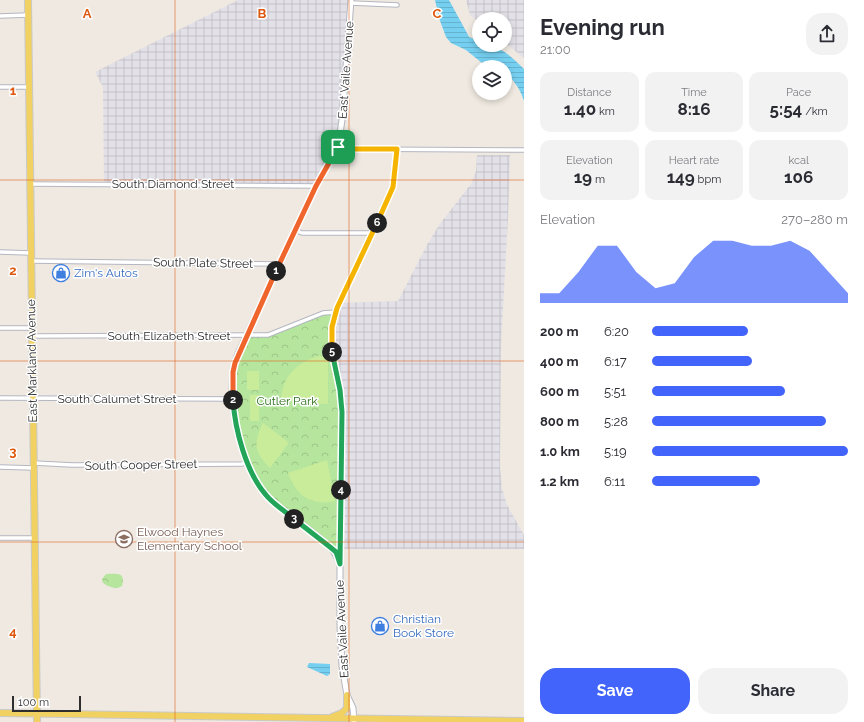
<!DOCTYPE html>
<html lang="en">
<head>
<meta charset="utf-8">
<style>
	body { margin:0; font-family:Raleway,sans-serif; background:#f2f2f3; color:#2b2b33; height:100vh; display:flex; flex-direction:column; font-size:15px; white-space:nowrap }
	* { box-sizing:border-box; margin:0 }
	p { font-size:13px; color:#7c7c81 }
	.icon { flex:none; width:22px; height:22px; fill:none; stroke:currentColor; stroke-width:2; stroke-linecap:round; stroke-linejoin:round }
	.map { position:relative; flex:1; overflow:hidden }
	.panel { display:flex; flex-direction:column; background:#fff; width:340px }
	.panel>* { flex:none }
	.buttons { position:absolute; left:472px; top:12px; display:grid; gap:8px }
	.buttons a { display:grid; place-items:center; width:40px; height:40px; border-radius:50%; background:#fff; box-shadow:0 2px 6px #0003; font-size:20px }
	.scale { position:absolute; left:12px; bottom:10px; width:69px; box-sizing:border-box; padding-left:4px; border:2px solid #2e2e2e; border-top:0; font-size:11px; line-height:14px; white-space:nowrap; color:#2e2e2e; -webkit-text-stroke:3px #fff; paint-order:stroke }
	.pin { position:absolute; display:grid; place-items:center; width:34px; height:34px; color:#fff; margin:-17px; border-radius:8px; box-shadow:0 2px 6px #0006 }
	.km { position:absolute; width:20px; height:20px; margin:-10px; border-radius:50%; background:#222; color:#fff; font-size:11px; line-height:20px; text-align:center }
	.round { display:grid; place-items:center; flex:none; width:42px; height:42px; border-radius:16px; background:#f2f2f3 }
	.head { display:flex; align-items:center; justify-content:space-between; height:68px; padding:0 16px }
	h1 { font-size:22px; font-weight:700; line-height:30px }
	.figures { display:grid; grid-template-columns:repeat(3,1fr); gap:6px; height:68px; padding:4px 16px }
	.figures div { display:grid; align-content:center; border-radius:10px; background:#f2f2f3; text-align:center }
	.figures b { font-size:17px; font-weight:700 }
	.figures small { font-size:11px; font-weight:400 }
	.figures p { font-size:11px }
	.chart { height:112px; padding:8px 16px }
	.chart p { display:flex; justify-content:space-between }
	.chart svg { width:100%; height:72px; margin-top:4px; fill:#4264fb; opacity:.7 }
	.button { display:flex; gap:8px; margin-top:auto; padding:8px 16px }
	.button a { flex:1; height:46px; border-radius:16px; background:#4264fb; color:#fff; font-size:16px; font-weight:700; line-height:46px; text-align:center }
	.button a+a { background:#f2f2f3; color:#2b2b33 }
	ul { padding:0 16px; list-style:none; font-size:13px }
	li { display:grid; grid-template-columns:64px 48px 1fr; align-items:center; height:30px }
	li i { height:10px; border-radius:5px; background:#4264fb }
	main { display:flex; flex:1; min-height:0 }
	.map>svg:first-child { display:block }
</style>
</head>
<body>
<main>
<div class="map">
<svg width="524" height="722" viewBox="0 0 524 722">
	<defs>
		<pattern id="industrial-grid" width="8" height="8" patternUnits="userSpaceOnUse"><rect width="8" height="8" fill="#e3e1e8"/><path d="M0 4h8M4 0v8" fill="none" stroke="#c3c1c7"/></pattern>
		<pattern id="park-crowns" width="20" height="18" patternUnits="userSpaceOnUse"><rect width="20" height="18" fill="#b6e59e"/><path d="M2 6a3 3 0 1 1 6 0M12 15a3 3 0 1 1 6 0" fill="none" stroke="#9dc588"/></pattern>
		<pattern id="water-rules" width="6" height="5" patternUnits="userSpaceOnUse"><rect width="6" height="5" fill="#75cff0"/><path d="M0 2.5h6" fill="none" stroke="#66b2ce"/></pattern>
	</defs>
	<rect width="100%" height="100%" fill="#efe9e1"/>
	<g fill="url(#industrial-grid)">
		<polygon points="238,0 351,0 340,141 316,186 104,184 103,87 95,72"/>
		<polygon points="466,0 524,0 524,58 505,43 505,19 479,19 479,22 470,15"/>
		<polygon points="477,155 510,155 508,218 501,344 500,467 502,488 507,505 524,535 524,549 339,549 332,352 332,327 339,303 398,301 427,245 439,225 471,184 476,171"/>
	</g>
	<g fill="url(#park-crowns)">
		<polygon points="336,312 331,339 342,412 340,564 335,552 276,504 254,477 238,432 233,372 247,336 268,335 314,316"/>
		<path d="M 106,574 C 116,574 126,571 122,586 C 116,590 109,587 103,583 L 102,579 Z"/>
	</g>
	<g fill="#c9ec9a">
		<path d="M 318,356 L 328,357 L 328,404 L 306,403 L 281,400 C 282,377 296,363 318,356 Z"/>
		<rect x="247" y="371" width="12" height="19"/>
		<rect x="250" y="395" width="9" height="26"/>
		<path d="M 263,423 L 287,441 L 288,444 L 270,468 C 254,452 253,443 263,423 Z"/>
		<path d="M 327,460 L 335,501 C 311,506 296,496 288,473 Z"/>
	</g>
	<g fill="url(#water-rules)">
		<path d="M 435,0 L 449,0 L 467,33 L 469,37 L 479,41 L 479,45 C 500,45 510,55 524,69 L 524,101 C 520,89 515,81 505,73 L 505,67 L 487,67 L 466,50 L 451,43 L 446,37 L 439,18 Z"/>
		<polygon points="309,663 330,664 330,674 327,676 307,667"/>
	</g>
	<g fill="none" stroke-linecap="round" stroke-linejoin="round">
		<g stroke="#b4b7c1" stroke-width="5.5">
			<g id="street">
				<polyline points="351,3 397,5"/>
				<polyline points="0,16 28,15"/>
				<polyline points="0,87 29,87"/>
				<polyline points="338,147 344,149 524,150"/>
				<polyline points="30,184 316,186"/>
				<polyline points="295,230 302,233 372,233"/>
				<polyline points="0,252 31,253"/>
				<polyline points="31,261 280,264"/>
				<polyline points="0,328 32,328"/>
				<polyline points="32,336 268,335 323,313 336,312"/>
				<polyline points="0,398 233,399"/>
				<polyline points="34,463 72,465 242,464 248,462"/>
				<polyline points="0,467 34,468"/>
				<polyline points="0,538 35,538"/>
				<polyline points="339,561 343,431 340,390 332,348 332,327 339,303 390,194 395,175 397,149"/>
			</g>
		</g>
		<g stroke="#b4b7c1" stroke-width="7">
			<path id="secondary" d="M 351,0 L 342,120 L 338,147 L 316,186 L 237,356 C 224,394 240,465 266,495 C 271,501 278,506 285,511 C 300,523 316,534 330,547 C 335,552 337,557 340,564 L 340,625 L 342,666 L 347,695 L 353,708 L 354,722"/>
		</g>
		<g stroke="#c9c9c9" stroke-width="8">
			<g id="primary">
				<polyline points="28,0 37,722"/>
				<polyline points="0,713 524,721"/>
				<polyline points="332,717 342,713 347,708 347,695"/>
			</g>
		</g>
		<use href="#street" stroke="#fff" stroke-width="3.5"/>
		<use href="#secondary" stroke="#fff" stroke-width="5"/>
		<use href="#primary" stroke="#f2d163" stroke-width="6"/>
	</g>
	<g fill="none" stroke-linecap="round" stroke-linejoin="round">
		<g stroke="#fff" stroke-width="8">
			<polyline id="split-1" points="276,271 316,186 338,147"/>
		</g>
		<g stroke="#fff" stroke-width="8">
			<polyline id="split-2" points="233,400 233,372 235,363 276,271"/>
		</g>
		<g stroke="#fff" stroke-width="8">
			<path id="split-3" d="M 233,400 C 235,430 246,472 266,495 C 273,504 285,511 294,519"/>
		</g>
		<g stroke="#fff" stroke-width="8">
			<polyline id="split-4" points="294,519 330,547 336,552 340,564 341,490"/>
		</g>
		<g stroke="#fff" stroke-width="8">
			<polyline id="split-5" points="332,352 340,390 342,412 341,490"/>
		</g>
		<g stroke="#fff" stroke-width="8">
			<polyline id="split-6" points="332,352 332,327 337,308 377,223"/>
		</g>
		<g stroke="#fff" stroke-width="8">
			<polyline id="split-7" points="338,147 344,149 397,149 393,187 377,223"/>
		</g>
		<use href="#split-1" stroke="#f0652b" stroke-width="5"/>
		<use href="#split-2" stroke="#f0652b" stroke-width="5"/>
		<use href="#split-3" stroke="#22a559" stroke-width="5"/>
		<use href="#split-4" stroke="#22a559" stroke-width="5"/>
		<use href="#split-5" stroke="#22a559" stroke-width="5"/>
		<use href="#split-6" stroke="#f5b400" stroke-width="5"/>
		<use href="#split-7" stroke="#f5b400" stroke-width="5"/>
	</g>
	<path fill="none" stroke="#df570e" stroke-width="1" stroke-opacity="0.55" d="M 175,0 L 175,722M 349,0 L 349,722M 0,180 L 524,180M 0,361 L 524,361M 0,542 L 524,542"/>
	<defs>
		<g id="shop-ring" transform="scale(0.9)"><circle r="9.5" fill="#fff" stroke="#3f7fe0" stroke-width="1.5"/><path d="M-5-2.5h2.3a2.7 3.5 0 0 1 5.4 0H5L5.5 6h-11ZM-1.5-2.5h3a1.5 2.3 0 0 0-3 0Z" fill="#3f7fe0"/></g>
		<g id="school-ring" transform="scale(0.9)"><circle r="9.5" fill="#fff" stroke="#8d6e63" stroke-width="1.5"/><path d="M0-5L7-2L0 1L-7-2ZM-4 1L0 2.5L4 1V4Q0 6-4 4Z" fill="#8d6e63"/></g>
	</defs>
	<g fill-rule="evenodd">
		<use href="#shop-ring" x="61" y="273"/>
		<use href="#school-ring" x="124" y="539"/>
		<use href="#shop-ring" x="380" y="626"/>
	</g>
	<g text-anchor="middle" stroke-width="3" stroke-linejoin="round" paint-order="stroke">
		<g font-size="12" fill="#2e2e2e" stroke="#fff">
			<text transform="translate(346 70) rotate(-86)" y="4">East Vaile Avenue</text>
			<text x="173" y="188">South Diamond Street</text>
			<text transform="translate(203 263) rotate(1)" y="4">South Plate Street</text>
			<text x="169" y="340">South Elizabeth Street</text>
			<text transform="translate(32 361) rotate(-91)" y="4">East Markland Avenue</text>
			<text x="117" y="403">South Calumet Street</text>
			<text transform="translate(141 465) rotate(-1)" y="4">South Cooper Street</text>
			<text transform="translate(342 629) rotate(-93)" y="4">East Vaile Avenue</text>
		</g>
		<g font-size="12" fill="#366cbe" stroke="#fff" text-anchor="start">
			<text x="74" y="277">Zim's Autos</text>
			<text x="393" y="623">Christian<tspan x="393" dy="14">Book Store</tspan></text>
		</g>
		<g font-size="12" fill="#2c6e1b" stroke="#fff">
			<text x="287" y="405">Cutler Park</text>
		</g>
		<g font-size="12" fill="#785e54" stroke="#fff" text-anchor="start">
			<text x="137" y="536">Elwood Haynes<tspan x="137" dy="14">Elementary School</tspan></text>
		</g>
	</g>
	<g font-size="13" text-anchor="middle" font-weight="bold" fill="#df570e" stroke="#fff" stroke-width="3" stroke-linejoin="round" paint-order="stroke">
		<text x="87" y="18">A</text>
		<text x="262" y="18">B</text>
		<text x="437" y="18">C</text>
		<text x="13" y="95">1</text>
		<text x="13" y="275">2</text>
		<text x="13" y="456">3</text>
		<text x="13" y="636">4</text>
	</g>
</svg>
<div class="buttons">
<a><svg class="icon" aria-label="locate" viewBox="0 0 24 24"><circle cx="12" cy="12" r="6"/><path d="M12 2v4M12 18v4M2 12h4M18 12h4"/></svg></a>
<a><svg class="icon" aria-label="layers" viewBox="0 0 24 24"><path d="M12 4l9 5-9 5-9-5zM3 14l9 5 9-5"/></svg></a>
</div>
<div class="scale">100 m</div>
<div class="pin" style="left:338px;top:147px;background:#1e9e55"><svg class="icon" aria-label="arrive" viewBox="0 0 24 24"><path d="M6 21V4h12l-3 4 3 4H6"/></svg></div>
<b class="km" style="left:276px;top:271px">1</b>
<b class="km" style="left:233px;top:400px">2</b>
<b class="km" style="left:294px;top:519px">3</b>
<b class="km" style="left:341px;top:490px">4</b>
<b class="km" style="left:332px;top:352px">5</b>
<b class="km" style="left:377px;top:223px">6</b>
</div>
<section class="panel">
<div class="head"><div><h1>Evening run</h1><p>21:00</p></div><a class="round"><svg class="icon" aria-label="share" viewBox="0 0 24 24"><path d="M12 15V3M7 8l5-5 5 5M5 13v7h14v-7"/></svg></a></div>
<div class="figures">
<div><p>Distance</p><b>1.40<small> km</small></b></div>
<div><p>Time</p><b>8:16</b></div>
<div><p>Pace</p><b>5:54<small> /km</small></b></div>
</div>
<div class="figures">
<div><p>Elevation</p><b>19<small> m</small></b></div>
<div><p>Heart rate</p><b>149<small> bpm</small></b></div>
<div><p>kcal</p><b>106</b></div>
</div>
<div class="chart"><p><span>Elevation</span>270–280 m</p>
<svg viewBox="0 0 160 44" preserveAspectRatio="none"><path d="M0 44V38L10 38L20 25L30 9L40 9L50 25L60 35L70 32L80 16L90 6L100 6L110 9L120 9L130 6L140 12L150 25L160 38V44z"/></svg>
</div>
<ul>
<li><b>200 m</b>6:20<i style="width:49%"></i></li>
<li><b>400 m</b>6:17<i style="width:51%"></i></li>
<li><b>600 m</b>5:51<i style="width:68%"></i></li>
<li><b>800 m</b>5:28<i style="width:89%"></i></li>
<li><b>1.0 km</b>5:19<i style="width:100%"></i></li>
<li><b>1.2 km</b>6:11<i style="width:55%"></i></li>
</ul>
<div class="button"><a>Save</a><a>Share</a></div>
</section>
</main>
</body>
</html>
